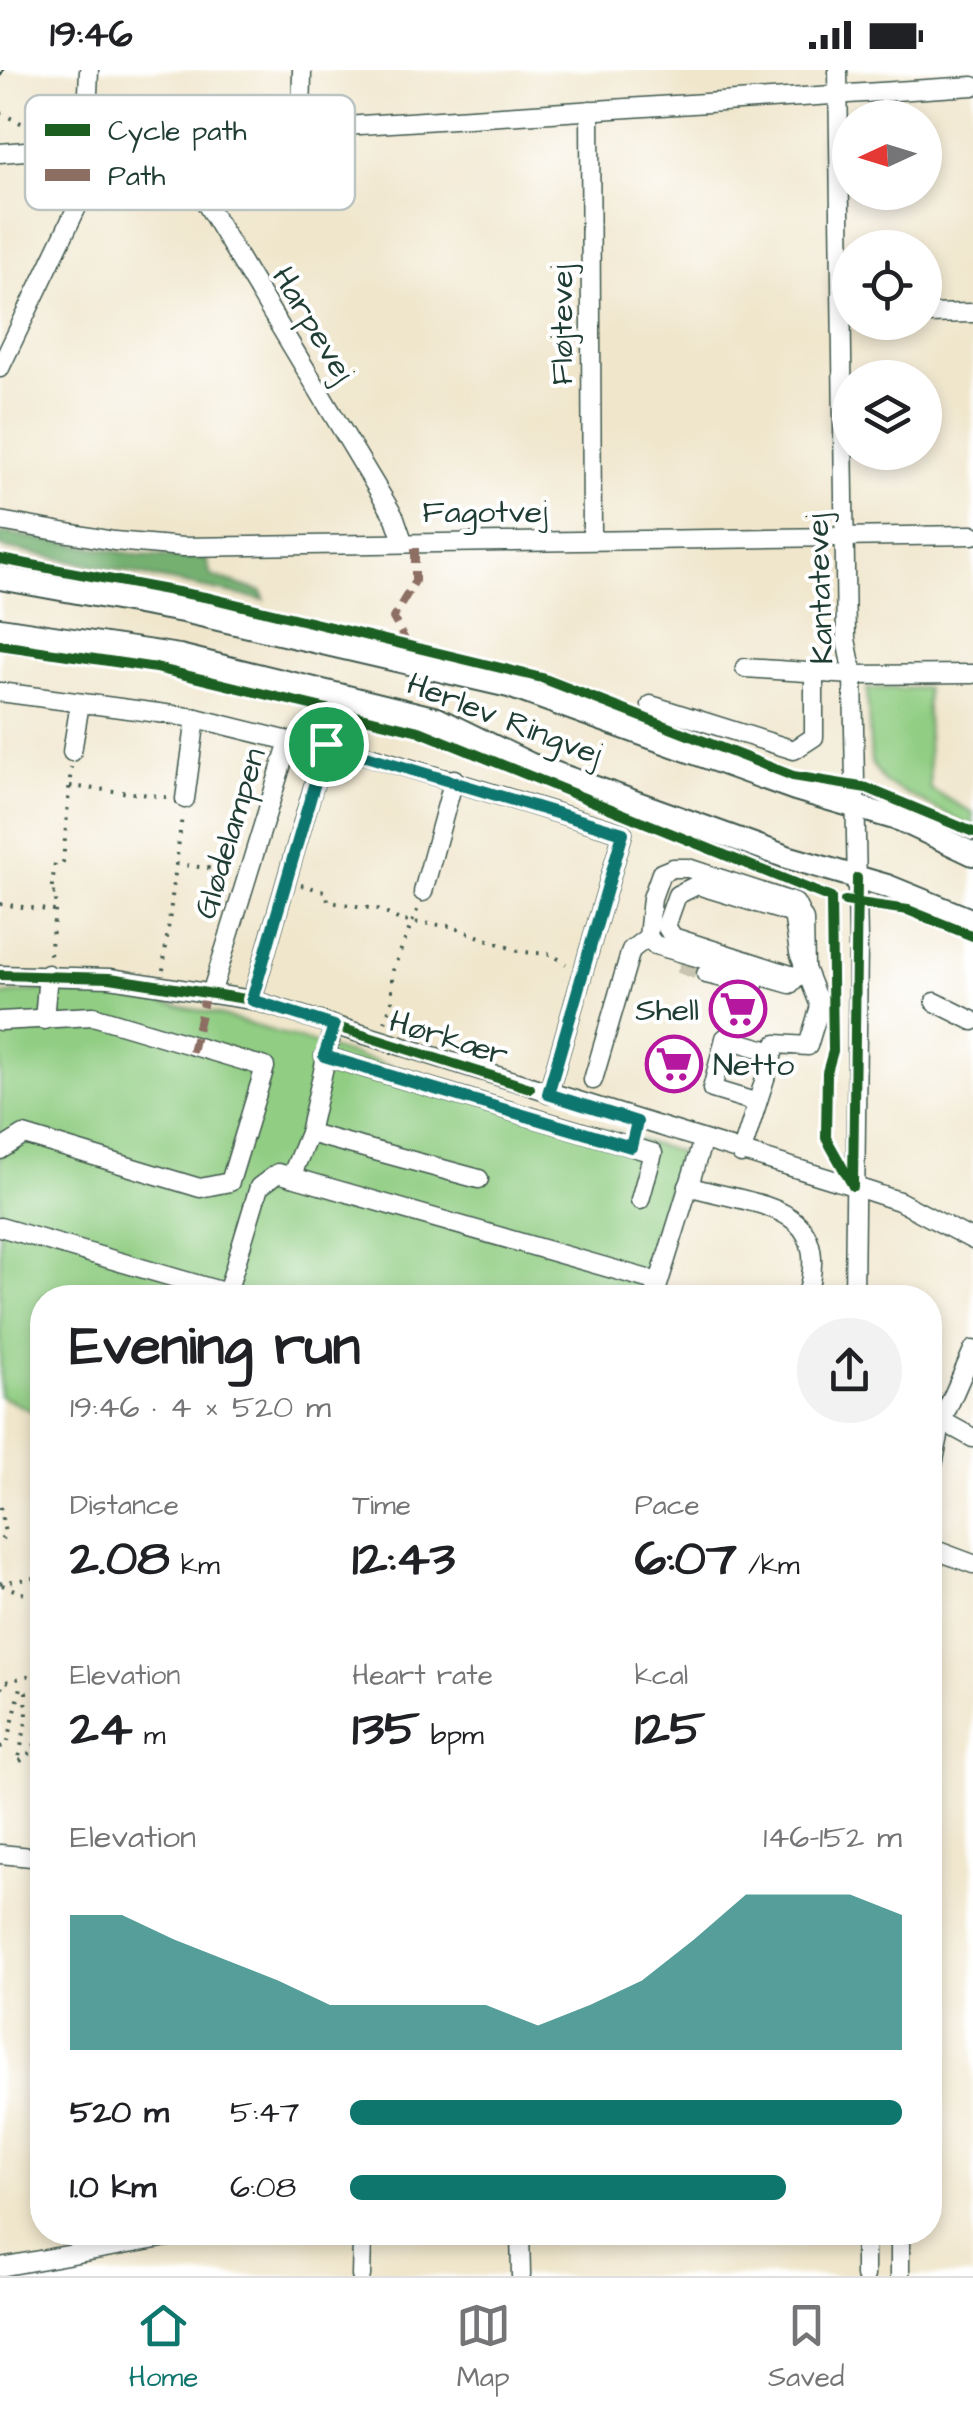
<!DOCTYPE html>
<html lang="en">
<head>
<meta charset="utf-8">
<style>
	body { margin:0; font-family:"Architects Daughter",sans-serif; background:#f2f2f2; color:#202124; height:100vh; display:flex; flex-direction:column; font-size:38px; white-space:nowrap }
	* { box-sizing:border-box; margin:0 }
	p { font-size:32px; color:#757577 }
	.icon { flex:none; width:55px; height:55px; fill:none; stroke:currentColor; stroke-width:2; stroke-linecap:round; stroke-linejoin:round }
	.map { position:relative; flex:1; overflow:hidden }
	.details { position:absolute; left:30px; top:1215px; width:912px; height:960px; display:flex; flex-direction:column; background:#fff; border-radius:40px; box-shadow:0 5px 15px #0003 }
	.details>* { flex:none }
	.needle { width:65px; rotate:266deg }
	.controls { position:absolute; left:832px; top:30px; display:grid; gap:20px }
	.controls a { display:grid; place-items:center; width:110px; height:110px; border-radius:50%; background:#fff; box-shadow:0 5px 15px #0003; font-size:50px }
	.pin { position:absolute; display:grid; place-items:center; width:85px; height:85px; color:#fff; margin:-42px; border:5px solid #fff; border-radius:50%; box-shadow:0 2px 10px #0007 }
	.round { display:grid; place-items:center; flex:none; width:105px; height:105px; border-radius:52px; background:#f2f2f2 }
	.overview { display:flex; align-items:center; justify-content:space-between; height:170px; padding:0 40px }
	h1 { font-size:55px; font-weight:700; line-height:75px }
	.stats { display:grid; grid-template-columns:repeat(3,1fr); gap:15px; height:170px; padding:10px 40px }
	.stats div { display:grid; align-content:center }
	.stats b { font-size:50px; font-weight:700 }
	.stats small { font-size:28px; font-weight:400 }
	.stats p { font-size:28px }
	.chart { height:280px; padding:20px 40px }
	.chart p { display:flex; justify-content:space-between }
	.chart svg { width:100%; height:180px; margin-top:10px; fill:#0f766e; opacity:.7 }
	ul { padding:0 40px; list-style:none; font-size:32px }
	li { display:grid; grid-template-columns:160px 120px 1fr; align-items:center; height:75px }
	li i { height:25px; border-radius:12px; background:#0f766e }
	.status { display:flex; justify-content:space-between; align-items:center; height:70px; padding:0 50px; background:#fff; direction:ltr }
	.status svg { height:28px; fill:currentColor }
	.tabs { display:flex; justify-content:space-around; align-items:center; height:140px; border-top:2px solid #e0e0e0; background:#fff; font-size:28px; color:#757577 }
	.tabs a { display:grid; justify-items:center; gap:5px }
	.tabs .selected { color:#0f766e }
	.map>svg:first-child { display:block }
</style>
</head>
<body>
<div class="status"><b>19:46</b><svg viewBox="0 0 49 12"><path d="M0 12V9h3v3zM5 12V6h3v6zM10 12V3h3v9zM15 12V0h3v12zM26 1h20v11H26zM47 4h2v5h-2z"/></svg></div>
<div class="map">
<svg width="973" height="2206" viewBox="0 0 973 2206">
	<rect width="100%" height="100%" fill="#fff"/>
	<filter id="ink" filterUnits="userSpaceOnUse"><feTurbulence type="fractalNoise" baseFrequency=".01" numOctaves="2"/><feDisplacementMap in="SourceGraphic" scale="20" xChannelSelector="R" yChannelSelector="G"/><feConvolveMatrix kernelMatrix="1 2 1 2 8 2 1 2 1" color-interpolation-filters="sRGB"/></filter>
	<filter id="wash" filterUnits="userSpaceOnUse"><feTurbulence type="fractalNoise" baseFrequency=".0048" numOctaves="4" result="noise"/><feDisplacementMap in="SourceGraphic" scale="40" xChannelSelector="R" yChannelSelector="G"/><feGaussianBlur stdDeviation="2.25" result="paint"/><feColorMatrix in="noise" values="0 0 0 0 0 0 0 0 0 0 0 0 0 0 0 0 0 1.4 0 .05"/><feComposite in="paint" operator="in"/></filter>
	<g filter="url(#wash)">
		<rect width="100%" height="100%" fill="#f0e6cc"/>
		<g fill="#91cd83" stroke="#58855c" stroke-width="2.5">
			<polygon points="926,618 930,719 973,743 973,758 884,712 871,692 867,619"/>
			<polygon points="40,920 138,928 212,943 679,1082 638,1227 42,1228 42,1346 0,1326 0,925"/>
		</g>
		<polygon fill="#74b071" stroke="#4a7652" stroke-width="2.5" points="0,462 139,485 206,488 211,506 262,522 264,530 0,477"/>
	</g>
	<g filter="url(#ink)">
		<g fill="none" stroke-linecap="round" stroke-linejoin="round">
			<polyline stroke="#c6c4ae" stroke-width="18" stroke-dasharray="18 9" stroke-linecap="butt" points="680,894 706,904"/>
			<g stroke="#3e564b" stroke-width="21">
				<g id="minor">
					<polyline points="838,0 846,569 853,605 858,873 854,1228"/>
					<polyline points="590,40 592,470"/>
					<polyline points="87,47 89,0"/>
					<polyline points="301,59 302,0"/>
					<polyline points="180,66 189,105 395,448 403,471"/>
					<polyline points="111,71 101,57 80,45 68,49 60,59 63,78 81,89 96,84 111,71 973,16"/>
					<polyline points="0,83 63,78"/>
					<polyline points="925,244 973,243"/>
					<polyline points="0,298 89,112 96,84"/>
					<polyline points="0,451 114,471 183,477 973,465"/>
					<polyline points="745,598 853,605 973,604"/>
					<polyline points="0,622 196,648 289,671 211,924"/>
					<polyline points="651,635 794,680 814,667 814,603"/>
					<polyline points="72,682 80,633"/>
					<polyline points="185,729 196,648"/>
					<polygon points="673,798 688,798 795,833 804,850 805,898 790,914 655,875 648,867 652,828 661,803"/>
					<polyline points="423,822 454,709"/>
					<polyline points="706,904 754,915"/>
					<polyline points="0,905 110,908 252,930 853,1116 899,1131 973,1170"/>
					<polyline points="252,930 326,673 623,763 548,1024"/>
					<polyline points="935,932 973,951"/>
					<polyline points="44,950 48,904"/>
					<polyline points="0,951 93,946 265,997 230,1112 200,1118 24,1065 0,1080"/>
					<polyline points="324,986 653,1083 640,1130"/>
					<polyline points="593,1010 631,880 648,867"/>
					<polyline points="755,1032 712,1019 725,968 773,982"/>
					<polyline points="309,1063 479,1109"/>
					<polyline points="741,1084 776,974 808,976 820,936 799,883 793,844 697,815 677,825 666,856 673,867 797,907"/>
					<polyline points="291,1107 309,1063 333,957"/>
					<path d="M 688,1116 C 758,1137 835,1132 806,1228"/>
					<polyline points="0,1157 227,1223 259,1117 278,1103 658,1212"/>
					<polyline points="654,1228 702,1073"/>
					<polyline points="973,1280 942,1351 973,1368"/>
					<polyline points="930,1410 942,1351"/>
					<polyline points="930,1478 973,1494"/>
					<polyline points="0,1784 42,1788"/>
					<polyline points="355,2162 362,2171 361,2206"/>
					<polyline points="520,2162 521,2206"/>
					<polyline points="865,2162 865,2206"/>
					<polyline points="900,2162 900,2206"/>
					<polyline points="0,2197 196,2162"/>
				</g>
			</g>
			<g stroke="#3e564b" stroke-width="26">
				<g id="major">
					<polyline points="0,508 188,542 509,616 795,719 901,750 973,784"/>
					<polyline points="0,559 179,586 437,649 529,694 787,787 887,816 973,851"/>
				</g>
			</g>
			<g stroke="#3e564b" stroke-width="4" stroke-dasharray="2.5 8" stroke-linecap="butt">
				<polyline points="0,43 40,62"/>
				<polyline points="70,716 167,727"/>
				<polyline points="176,794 231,801"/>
				<polyline points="301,815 324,821 329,832 377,839 402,851 450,856 521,882 551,884 566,894"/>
				<polyline points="0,834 55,841"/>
				<polyline points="50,885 57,824 51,823 55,793 63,792 71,697"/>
				<polyline points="163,900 182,746"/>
				<polyline points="385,952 392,931 392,902 418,838"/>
				<polyline points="0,1437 5,1463 0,1473"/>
				<polyline points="0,1513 33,1508"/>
				<polyline points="2,1515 29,1526"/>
				<polyline points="39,1603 42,1622"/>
				<polyline points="0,1640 2,1613 42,1602"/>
				<polyline points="0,1648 0,1667"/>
				<path d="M 0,1677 L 7,1675 L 21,1617 L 26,1622 L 27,1647 L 18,1692 C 36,1684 40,1662 42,1644"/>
			</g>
			<use href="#minor" stroke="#fff" stroke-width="18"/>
			<use href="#major" stroke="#fff" stroke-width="22"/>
			<polyline stroke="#1f3d34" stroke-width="2.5" points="0,6 3,0"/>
			<g stroke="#8d6e63" stroke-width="8" stroke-dasharray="15 8" stroke-linecap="butt">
				<polyline points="408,575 393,548 415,511 415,471"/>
				<polyline points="192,982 206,923"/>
			</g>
			<g stroke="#fff" stroke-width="16">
				<g id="cycleway">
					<polyline points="0,489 210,528 542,608 793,706 867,718 973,762"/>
					<polyline points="0,575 156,598 419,661 831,828 833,981 827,1002 826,1068 853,1116"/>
					<polyline points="845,831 908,840 973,866"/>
					<polyline points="0,905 110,908 252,930 530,1018"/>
					<polyline points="853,1116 857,808"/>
				</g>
			</g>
			<use href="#cycleway" stroke="#1b5e20" stroke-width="10"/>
		</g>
	</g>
	<g fill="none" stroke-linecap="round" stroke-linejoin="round" filter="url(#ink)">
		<g stroke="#fff" stroke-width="20">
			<polygon id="route" points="326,674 623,763 548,1024 637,1052 631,1077 324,986 334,956 252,930"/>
		</g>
		<use href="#route" stroke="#0f766e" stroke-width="12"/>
	</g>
	<defs>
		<g id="supermarket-ring" transform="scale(2.875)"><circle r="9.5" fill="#fff" stroke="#b5179e" stroke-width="1.5"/><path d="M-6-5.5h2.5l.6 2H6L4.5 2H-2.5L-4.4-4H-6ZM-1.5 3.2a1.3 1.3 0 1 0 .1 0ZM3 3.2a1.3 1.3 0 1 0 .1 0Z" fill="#b5179e"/></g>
	</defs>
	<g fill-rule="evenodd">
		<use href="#supermarket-ring" x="738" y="939"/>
		<use href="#supermarket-ring" x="674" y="994"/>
	</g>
	<g text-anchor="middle" stroke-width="8" stroke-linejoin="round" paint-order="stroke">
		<g font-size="32" fill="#1f3d34" stroke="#fff">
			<text transform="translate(314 254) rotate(59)" y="11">Harpevej</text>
			<text transform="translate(561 255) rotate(-90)" y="11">Fløjtevej</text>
			<text x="485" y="452">Fagotvej</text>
			<text transform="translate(819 519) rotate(-92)" y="11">Kantatevej</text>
			<text transform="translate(505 648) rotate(21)" y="11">Herlev Ringvej</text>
			<text transform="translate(229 763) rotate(-73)" y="11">Glødelampen</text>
			<text transform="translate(449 967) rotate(17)" y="11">Hørkær</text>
		</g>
		<g font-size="32" fill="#1f3d34" stroke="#fff" text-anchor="end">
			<text x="699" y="950">Shell</text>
			<text x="713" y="1005" text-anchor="start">Netto</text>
		</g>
	</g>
	<rect x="25" y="25" width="330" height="115" rx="15" fill="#fff" stroke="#bcc5c2" stroke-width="2.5"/>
	<rect x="45" y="54" width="45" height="12" fill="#1b5e20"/>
	<rect x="45" y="99" width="45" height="12" fill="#8d6e63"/>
	<g font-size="28" fill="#1f3d34">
		<text x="108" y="70">Cycle path</text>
		<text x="108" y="115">Path</text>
	</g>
</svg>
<div class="controls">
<a><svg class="needle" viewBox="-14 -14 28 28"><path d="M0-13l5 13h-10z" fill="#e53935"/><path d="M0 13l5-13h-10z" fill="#757577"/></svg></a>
<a><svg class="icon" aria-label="locate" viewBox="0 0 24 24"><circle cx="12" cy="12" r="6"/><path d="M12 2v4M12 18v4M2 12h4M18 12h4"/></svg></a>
<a><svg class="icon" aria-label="layers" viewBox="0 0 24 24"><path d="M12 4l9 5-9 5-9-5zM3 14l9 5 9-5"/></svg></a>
</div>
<div class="pin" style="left:326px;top:674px;background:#1e9e55"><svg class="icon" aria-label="arrive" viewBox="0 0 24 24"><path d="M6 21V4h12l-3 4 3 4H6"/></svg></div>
<section class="details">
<div class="overview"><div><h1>Evening run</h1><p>19:46 · 4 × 520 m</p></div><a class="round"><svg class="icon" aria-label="share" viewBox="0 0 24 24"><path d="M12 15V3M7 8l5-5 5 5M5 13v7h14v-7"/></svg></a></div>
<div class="stats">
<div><p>Distance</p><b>2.08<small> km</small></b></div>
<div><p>Time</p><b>12:43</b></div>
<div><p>Pace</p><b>6:07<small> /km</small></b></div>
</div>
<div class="stats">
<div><p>Elevation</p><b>24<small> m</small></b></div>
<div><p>Heart rate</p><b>135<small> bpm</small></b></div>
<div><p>kcal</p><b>125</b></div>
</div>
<div class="chart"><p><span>Elevation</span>146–152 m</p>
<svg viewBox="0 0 160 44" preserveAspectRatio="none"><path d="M0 44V11L10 11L20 17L30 22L40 27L50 33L60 33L70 33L80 33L90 38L100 33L110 27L120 17L130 6L140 6L150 6L160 11V44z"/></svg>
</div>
<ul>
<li><b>520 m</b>5:47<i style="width:100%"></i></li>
<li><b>1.0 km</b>6:08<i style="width:79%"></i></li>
</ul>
</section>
</div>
<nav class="tabs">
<a class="selected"><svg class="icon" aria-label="home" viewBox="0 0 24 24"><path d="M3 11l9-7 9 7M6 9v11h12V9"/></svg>Home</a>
<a><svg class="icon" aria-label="map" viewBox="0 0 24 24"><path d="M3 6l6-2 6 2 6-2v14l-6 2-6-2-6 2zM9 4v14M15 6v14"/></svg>Map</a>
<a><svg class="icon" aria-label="saved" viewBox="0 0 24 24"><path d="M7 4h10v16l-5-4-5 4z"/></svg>Saved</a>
</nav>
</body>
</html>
